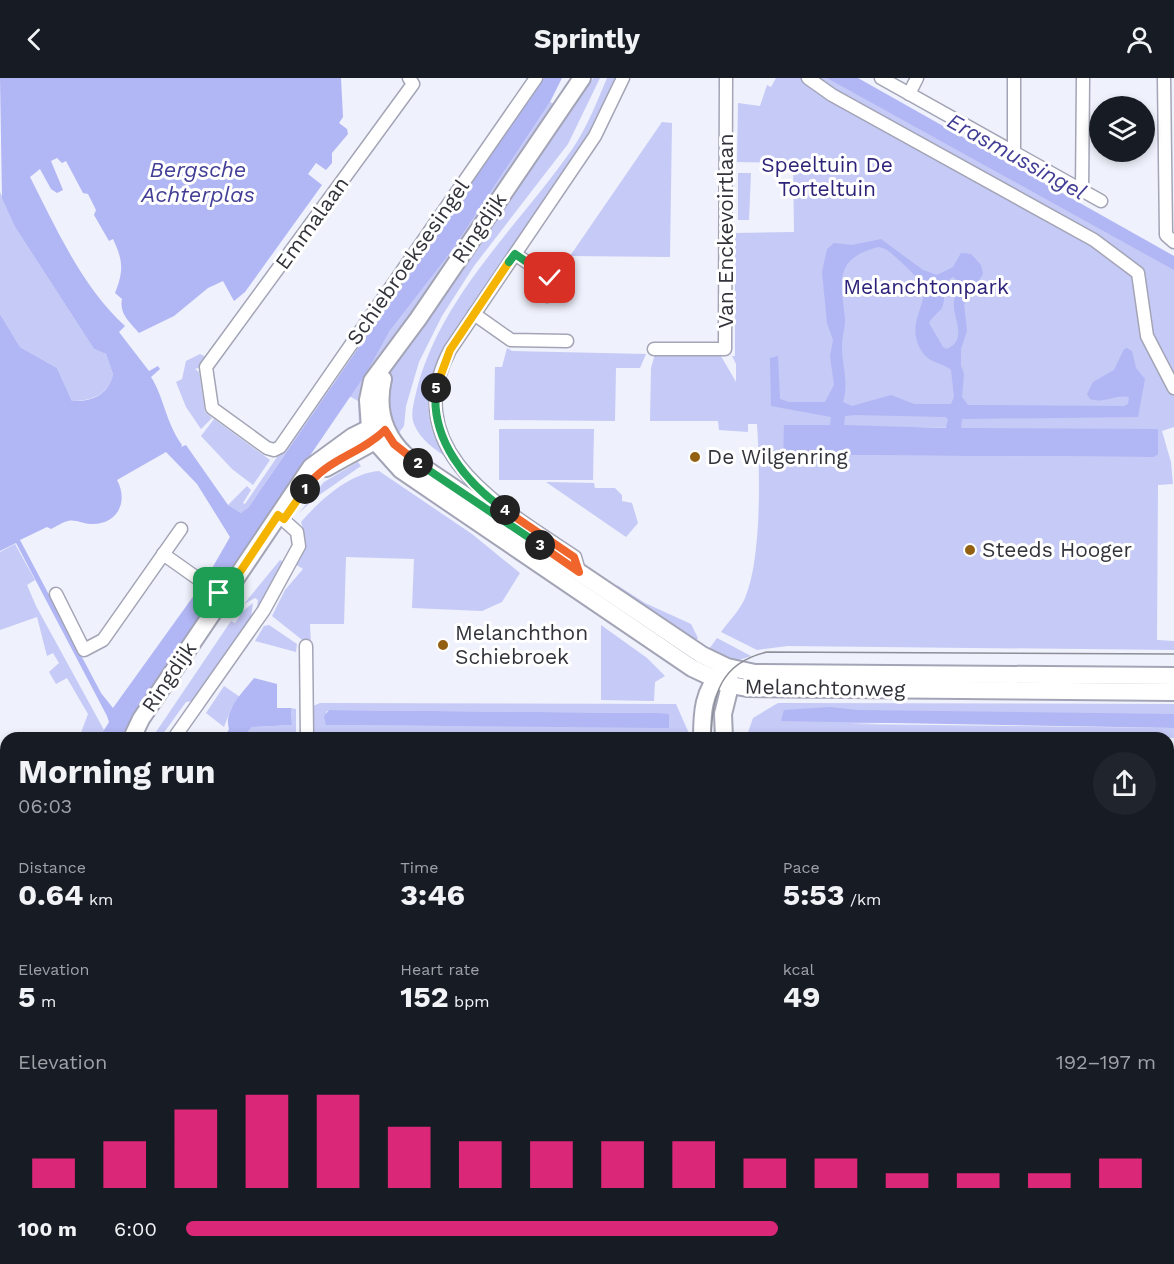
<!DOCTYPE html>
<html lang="en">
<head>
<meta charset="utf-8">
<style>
	body { margin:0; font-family:"Work Sans",sans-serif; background:#20242c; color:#f1f3f6; height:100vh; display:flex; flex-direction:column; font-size:22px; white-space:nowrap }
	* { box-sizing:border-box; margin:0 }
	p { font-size:20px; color:#9ea1a6 }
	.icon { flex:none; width:33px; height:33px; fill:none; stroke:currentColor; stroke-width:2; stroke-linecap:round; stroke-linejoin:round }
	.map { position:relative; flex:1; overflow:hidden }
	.drawer { position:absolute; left:0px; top:654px; width:1174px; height:532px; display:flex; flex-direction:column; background:#171b24; border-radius:18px 18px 0 0; box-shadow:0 3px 9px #0003 }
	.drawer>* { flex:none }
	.fabs { position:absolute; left:1089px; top:18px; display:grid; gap:12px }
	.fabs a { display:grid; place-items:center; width:66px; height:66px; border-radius:50%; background:#171b24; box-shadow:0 3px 9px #0003; font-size:30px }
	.pin { position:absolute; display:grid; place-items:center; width:51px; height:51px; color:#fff; margin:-26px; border-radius:12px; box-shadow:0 3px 9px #0006 }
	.km { position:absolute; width:30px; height:30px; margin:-15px; border-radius:50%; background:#222; color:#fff; font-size:16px; line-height:30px; text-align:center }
	.round { display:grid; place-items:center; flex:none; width:63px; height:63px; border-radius:32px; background:#20242c }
	.summary { display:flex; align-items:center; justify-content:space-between; height:102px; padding:0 18px }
	h1 { font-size:33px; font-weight:700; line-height:45px }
	.stats { display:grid; grid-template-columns:repeat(3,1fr); gap:9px; height:102px; padding:6px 18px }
	.stats div { display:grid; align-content:center }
	.stats b { font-size:30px; font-weight:700 }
	.stats small { font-size:16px; font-weight:400 }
	.stats p { font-size:16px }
	.chart { height:168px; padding:12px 18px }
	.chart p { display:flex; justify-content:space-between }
	.chart svg { width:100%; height:108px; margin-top:6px; stroke:#db2777; stroke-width:6 }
	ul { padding:0 18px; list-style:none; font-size:20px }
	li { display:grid; grid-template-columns:96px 72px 1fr; align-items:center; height:45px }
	li i { height:15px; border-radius:8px; background:#db2777 }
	header { display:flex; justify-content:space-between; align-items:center; height:78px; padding:0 18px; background:#171b24; font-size:27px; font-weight:700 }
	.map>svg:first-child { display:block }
</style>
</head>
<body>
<header><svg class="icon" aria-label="back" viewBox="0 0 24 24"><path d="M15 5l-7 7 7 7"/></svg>Sprintly<svg class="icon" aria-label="person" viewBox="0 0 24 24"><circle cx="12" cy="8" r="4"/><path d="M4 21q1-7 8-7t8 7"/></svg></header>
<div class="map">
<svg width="1174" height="1186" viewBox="0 0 1174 1186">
	<rect width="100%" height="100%" fill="#eff1fc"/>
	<g fill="#c6caf6" fill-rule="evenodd">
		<polygon points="593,0 600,0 568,66 474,188 442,238 419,284 406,328 404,348 395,360 387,344 387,296 586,5 589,7"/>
		<path d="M 607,0 L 616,0 L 596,47 L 471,236 L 467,234 C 440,274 411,323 441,371 L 445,370 L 449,381 C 436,372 420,362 414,346 C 410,336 414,325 416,315 C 439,219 519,148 573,70 C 587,49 597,24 607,0 Z"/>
		<path d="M 776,0 L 843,0 L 1174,191 L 1174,349 L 1162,353 L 1171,384 L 1173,406 L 1158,407 L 1157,562 L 1174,563 L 1174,572 L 788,568 L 757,572 L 721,554 C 729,543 740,532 745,520 C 762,481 760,390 757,346 L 748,346 L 748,354 L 719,352 L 718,343 L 650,343 L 651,290 L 655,276 L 721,278 L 736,304 L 736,286 L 732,278 L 735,278 L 735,155 L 794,154 L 793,85 L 737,84 L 738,25 L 760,28 L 767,7 L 771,9 ZM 785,347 L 961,350 L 1153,379 L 783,377 Z"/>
		<polygon points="550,24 556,27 384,280 359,347 358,323 349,318 389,254 451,174"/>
		<polygon points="662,44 672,45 670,179 570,178"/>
		<polygon points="738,95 751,95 749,142 738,142"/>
		<path d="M 0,114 L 15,149 L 94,271 L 106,276 L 113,296 C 109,317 91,323 72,323 L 57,290 L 20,269 L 0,236 Z"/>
		<polygon points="507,270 512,273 646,276 640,290 616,290 615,343 494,342 495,289 502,289"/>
		<polygon points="200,276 206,279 201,289 195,291 199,294 205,334 212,340 201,351 186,329 176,304 182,301 186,283"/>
		<polygon points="327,306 331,309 246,433 241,435 228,427 247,408 251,412 243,425 245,426"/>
		<polygon points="214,341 270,382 253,407 232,391 201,358"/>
		<polygon points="499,351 594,351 593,402 499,402"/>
		<polygon points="358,384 361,388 315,420 299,435 324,404"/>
		<path d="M 379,393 L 472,456 L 520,495 L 502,524 L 482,533 L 412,530 L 414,481 L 346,479 L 344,546 L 310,546 L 311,565 L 306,565 L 272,538 L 285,512 L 303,491 L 295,486 C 304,472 307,461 301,444 C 320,422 350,395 379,393 Z"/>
		<polygon points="546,404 594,405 595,410 615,410 622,417 622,423 632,425 638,445 626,459"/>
		<polygon points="15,466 35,502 27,507 36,528 104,652 99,660 79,660 88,636 67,600 56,606 49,594 59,585 53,575 47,578 37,539 0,552 0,474"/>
		<polygon points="280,482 286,485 285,488 281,487 256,534 258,522 255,520 244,526"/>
		<polygon points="617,507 645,525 691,546 698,560 694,566 619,516"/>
		<polygon points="253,525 251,539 194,623 186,624 160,660 152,660 231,543 235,545 243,533"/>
		<polygon points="269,547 297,566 296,574 255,563 264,548"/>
		<polygon points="601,547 647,580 665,598 655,604 654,623 601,622"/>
		<polygon points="717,560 751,578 736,583 707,574"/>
		<polygon points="224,608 240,619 231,631 224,649 206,635"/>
		<path d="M 320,625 L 676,626 L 691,660 L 316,660 L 314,659 L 313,628 ZM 329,632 L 655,635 L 485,648 L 326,647 L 326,634 Z"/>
		<polygon points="778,625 1174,626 1174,636 849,646 1174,650 1174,660 1106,657 874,655 861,660 746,660 753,640"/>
		<polygon points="291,630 296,631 296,660 242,660 252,649 292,647"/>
	</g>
	<g fill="#b1b6f4" fill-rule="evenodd">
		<path d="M 0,0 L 341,0 L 343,39 L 339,45 L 347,51 L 348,56 L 332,75 L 332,85 L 326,92 L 316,85 L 308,96 L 322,107 L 245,214 L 234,223 L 223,203 L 208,210 L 174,238 L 139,255 C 130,244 119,236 122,221 L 115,215 C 124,193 123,182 113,161 L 109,163 L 94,137 L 96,132 L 88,116 L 83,115 L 66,83 L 62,85 L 57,80 L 51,83 L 63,112 L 57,115 L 51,111 L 40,91 L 30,99 C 56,150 82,209 125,248 L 119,254 L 149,293 L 158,288 L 160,291 L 151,299 C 164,319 165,343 182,367 L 181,369 L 186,367 L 228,427 L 241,435 L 248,430 L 544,0 L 562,0 L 550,24 L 451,174 L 389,254 L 365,297 L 221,508 L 215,508 L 207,499 L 230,459 L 197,406 L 166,374 L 117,402 C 129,424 117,447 91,446 C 83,446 75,441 68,443 C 62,444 56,449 51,451 L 47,449 L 20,462 L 101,615 L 113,630 L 200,509 L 211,513 L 212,519 L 120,660 L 99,660 L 109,644 L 107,638 L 16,465 L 0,473 L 0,236 L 20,269 L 57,290 L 72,323 C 91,324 109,317 113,296 L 106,276 L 94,271 L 15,149 L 2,120 Z"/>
		<polygon points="827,0 858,0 1174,178 1174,192"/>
		<path d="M 881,161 L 923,192 L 937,197 L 953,189 L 961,175 L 971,176 L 981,187 L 983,196 L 964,226 L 967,253 L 961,271 L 961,287 L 964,296 L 962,319 L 968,327 L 1124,328 L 1128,326 L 1129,319 C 1115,316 1105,326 1090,321 L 1087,316 L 1093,304 L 1114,292 L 1124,271 L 1127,270 L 1132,273 L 1136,290 L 1145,301 L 1138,339 L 962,341 L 961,350 L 1158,351 L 1158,376 L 1154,379 L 783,377 L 784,347 L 830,347 L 831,339 L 771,328 L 770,280 L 778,278 L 780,321 L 789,324 L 825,324 L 834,307 L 830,278 L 833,262 L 827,245 L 822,194 L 827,171 L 834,165 L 852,167 ZM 878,169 C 888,170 894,178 901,184 C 908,191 919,200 922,209 C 929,226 905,245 921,272 C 929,286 942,284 951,292 L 954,319 L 951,326 L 914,326 L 891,317 L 852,328 L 843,324 C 849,304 842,288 842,269 C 842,259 845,251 845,241 C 841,203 833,181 878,169 ZM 953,199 L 961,206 C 959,213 954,217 954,224 C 952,240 969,261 947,271 L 943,269 L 929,245 C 932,239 938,235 942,230 C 947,219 940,206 953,199 ZM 855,337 L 945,339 L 948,341 L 946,350 L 844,347 L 845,338 Z"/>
		<path d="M 254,600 L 277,606 L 277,630 L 291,630 L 292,647 L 252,649 L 242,660 L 224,660 L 229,651 C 223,633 244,613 254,600 Z"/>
		<polygon points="830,629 857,632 1174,636 1174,650 781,643 784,632"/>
		<polygon points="329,632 655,635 669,636 669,650 326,647 324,638"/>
	</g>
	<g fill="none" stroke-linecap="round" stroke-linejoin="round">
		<g stroke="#a3a5b6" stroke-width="15">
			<g id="street">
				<polyline points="409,0 413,6 206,289 212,330 267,370 274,372 280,369 536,0"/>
				<polyline points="808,0 832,17 1094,162 1138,195 1147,258 1174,310"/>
				<polyline points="881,0 1101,123"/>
				<polyline points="1164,0 1166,157 1174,164"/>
				<polyline points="909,16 917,0"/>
				<polyline points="1014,76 1014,0"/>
				<polyline points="1082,114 1083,0"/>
				<polyline points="515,176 550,200 552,203 547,218"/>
				<polyline points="474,236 511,262 567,263"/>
				<polyline points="654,271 725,271 726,0"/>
				<polyline points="163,476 228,522"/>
				<path d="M 579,493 L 575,479 C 506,432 396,374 450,272 L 595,58 L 623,0"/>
				<polyline points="56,516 84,572 103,562 181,451"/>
				<polyline points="306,568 307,660"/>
				<polyline points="174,660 264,532 299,468 297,454 278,437"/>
				<polyline points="1168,742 1174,742"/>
				<polyline points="1168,830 1174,830"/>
				<polyline points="1168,962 1174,962"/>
				<polyline points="0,1018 6,1022"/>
				<polyline points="0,1079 6,1089"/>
				<polyline points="62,1180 65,1186"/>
				<polyline points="118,1180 121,1186"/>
				<polyline points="332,1180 336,1186"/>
				<polyline points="971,1180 971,1186"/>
				<polyline points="843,1183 848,1186"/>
				<polyline points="219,1186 229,1180"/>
				<polyline points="516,1186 516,1180"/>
				<polyline points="1111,1186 1111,1180"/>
			</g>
		</g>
		<g stroke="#a3a5b6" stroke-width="20">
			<g id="secondary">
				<polyline points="582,0 418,241 372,303 368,322 370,350 375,363 401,392 692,590 726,606 747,610 1174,614"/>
				<path d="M 383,301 C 376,331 383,356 405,377 L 702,577 L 727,589 L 755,595 L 1174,598"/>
				<polyline points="326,390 375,363 382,355"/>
				<polyline points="132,660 141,641 311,389 352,359 370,350 378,351"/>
				<path d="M 702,660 C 702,635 703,612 722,594"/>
				<polyline points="724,660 723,636 730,608 729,599"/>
				<polyline points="0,853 6,844"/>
				<polyline points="700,1186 700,1180"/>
				<polyline points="721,1186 721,1180"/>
			</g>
		</g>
		<use href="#street" stroke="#fff" stroke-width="12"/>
		<use href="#secondary" stroke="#fff" stroke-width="16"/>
		<g stroke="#8d8f98" stroke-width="1.5">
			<path d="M 711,660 C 712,617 720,585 767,574 L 1174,576"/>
			<polyline points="713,1186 713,1180"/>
		</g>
	</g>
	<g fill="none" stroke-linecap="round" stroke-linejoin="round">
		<g stroke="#fff" stroke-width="12">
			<polyline id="split-1" points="219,515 224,518 278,437 284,441 305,411"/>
		</g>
		<g stroke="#fff" stroke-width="12">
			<path id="split-2" d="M 305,411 C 326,381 361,376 385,352 L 394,366 L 418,385"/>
		</g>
		<g stroke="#fff" stroke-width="12">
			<polyline id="split-3" points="418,385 540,467"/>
		</g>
		<g stroke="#fff" stroke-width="12">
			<polyline id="split-4" points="505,432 574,479 579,494 540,467"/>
		</g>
		<g stroke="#fff" stroke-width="12">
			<path id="split-5" d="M 436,310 C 430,361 466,405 505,432"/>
		</g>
		<g stroke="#fff" stroke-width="12">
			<polyline id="split-6" points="436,310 450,272 509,184"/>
		</g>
		<g stroke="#fff" stroke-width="12">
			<polyline id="split-7" points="509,184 515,176 550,200"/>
		</g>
		<use href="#split-1" stroke="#f5b400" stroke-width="8"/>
		<use href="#split-2" stroke="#f0652b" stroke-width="8"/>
		<use href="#split-3" stroke="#22a559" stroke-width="8"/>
		<use href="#split-4" stroke="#f0652b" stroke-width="8"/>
		<use href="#split-5" stroke="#22a559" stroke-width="8"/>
		<use href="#split-6" stroke="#f5b400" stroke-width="8"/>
		<use href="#split-7" stroke="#22a559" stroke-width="8"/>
	</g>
	<g fill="#936012" stroke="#fff" stroke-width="2">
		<circle cx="695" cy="379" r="6"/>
		<circle cx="970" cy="472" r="6"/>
		<circle cx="443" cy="567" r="6"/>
	</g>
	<g text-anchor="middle" stroke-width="6" stroke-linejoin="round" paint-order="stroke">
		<g font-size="21" fill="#2d2379" stroke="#fff">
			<text x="827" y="94">Speeltuin De<tspan x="827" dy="24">Torteltuin</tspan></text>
			<text x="926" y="216">Melanchtonpark</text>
		</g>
		<g font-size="21" fill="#33343b" stroke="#fff">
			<text transform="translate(312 145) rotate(-54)" y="7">Emmalaan</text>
			<text transform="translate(479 150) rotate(-56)" y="7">Ringdijk</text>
			<text transform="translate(726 153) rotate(-90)" y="7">Van Enckevoirtlaan</text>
			<text transform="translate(408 184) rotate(-55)" y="7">Schiebroeksesingel</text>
			<text transform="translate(169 599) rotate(-56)" y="7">Ringdijk</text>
			<text transform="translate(825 610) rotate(1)" y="7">Melanchtonweg</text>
		</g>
		<g font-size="21" fill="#33343b" stroke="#fff" text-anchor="start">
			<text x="707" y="386">De Wilgenring</text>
			<text x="982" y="479">Steeds Hooger</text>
			<text x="455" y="562">Melanchthon<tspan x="455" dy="24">Schiebroek</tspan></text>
		</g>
		<g font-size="22" font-style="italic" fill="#433e96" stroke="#fff">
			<text transform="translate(1017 78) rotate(29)" y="8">Erasmussingel</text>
			<text x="198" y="99">Bergsche<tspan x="198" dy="25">Achterplas</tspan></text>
		</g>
	</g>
</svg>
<div class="fabs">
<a><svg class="icon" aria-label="layers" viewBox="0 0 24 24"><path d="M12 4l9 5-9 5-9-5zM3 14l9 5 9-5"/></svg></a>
</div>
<div class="pin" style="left:219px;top:515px;background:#1e9e55"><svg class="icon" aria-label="arrive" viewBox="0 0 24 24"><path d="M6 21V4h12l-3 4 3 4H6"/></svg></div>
<div class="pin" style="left:550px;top:200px;background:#d93025"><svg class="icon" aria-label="check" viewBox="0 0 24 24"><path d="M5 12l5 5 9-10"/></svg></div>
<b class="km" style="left:305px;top:411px">1</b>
<b class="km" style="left:418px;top:385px">2</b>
<b class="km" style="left:540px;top:467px">3</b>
<b class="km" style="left:505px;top:432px">4</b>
<b class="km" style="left:436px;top:310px">5</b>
<section class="drawer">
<div class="summary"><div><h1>Morning run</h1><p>06:03</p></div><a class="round"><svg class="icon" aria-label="share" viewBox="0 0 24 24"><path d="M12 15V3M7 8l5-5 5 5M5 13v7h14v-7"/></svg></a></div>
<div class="stats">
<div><p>Distance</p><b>0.64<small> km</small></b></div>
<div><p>Time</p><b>3:46</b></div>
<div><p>Pace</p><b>5:53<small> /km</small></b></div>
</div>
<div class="stats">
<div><p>Elevation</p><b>5<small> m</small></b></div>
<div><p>Heart rate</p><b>152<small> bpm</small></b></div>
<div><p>kcal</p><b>49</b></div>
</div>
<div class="chart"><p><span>Elevation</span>192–197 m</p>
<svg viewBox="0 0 160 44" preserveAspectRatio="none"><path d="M5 44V32M15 44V25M25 44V12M35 44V6M45 44V6M55 44V19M65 44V25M75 44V25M85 44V25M95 44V25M105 44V32M115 44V32M125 44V38M135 44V38M145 44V38M155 44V32"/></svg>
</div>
<ul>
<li><b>100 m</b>6:00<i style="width:61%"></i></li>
</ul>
</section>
</div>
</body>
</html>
